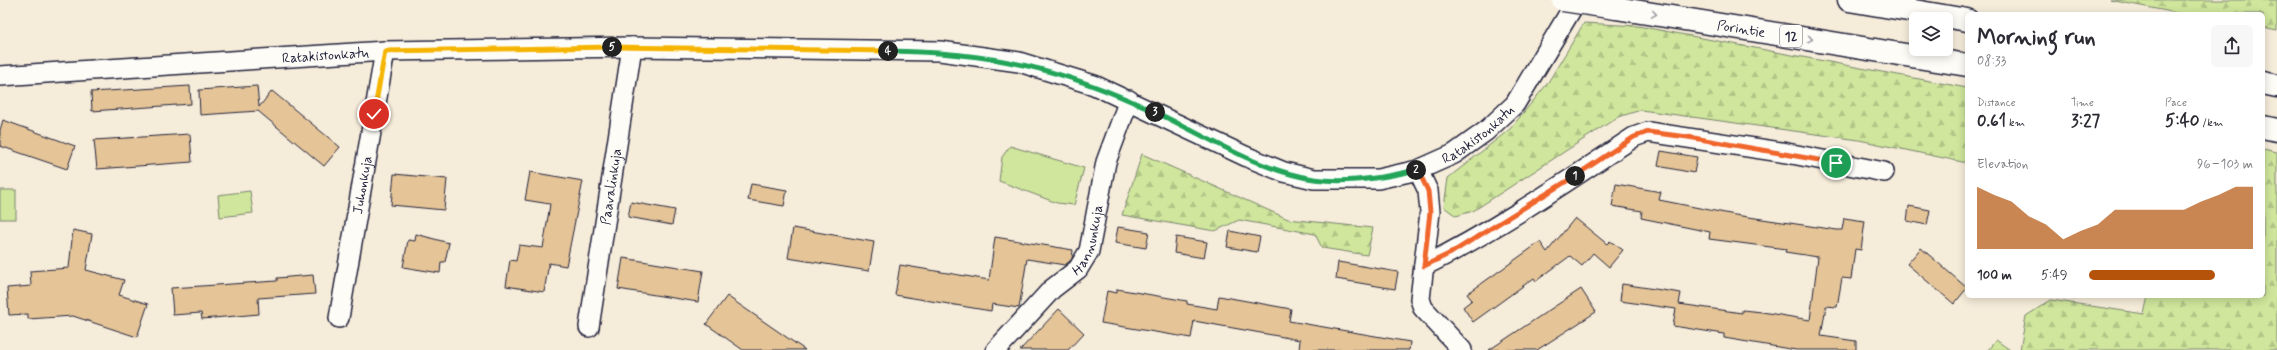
<!DOCTYPE html>
<html lang="en">
<head>
<meta charset="utf-8">
<style>
	body { margin:0; font-family:Mynerve,sans-serif; background:#f7f7f7; color:#2b2b33; height:100vh; display:flex; flex-direction:column; font-size:15px; white-space:nowrap }
	* { box-sizing:border-box; margin:0 }
	p { font-size:13px; color:#7c7c81 }
	.icon { flex:none; width:22px; height:22px; fill:none; stroke:currentColor; stroke-width:2; stroke-linecap:round; stroke-linejoin:round }
	.map { position:relative; flex:1; overflow:hidden }
	.panel { position:absolute; left:1965px; top:12px; width:300px; height:286px; display:flex; flex-direction:column; background:#fff; border-radius:6px; box-shadow:0 2px 10px #0003 }
	.panel>* { flex:none }
	.fabs { position:absolute; left:1909px; top:12px; display:grid; gap:8px }
	.fabs a { display:grid; place-items:center; width:44px; height:44px; border-radius:6px; background:#fff; box-shadow:0 2px 10px #0003; font-size:20px }
	.pin { position:absolute; display:grid; place-items:center; width:34px; height:34px; color:#fff; margin:-17px; border:2px solid #fff; border-radius:50%; box-shadow:0 1px 4px #0007 }
	.km { position:absolute; width:20px; height:20px; margin:-10px; border-radius:50%; background:#222; color:#fff; font-size:11px; line-height:20px; text-align:center }
	.round { display:grid; place-items:center; flex:none; width:42px; height:42px; border-radius:6px; background:#f7f7f7 }
	.headline { display:flex; align-items:center; justify-content:space-between; height:68px; padding:0 12px }
	h1 { font-size:22px; font-weight:800; line-height:30px }
	.metrics { display:grid; grid-template-columns:repeat(3,1fr); gap:6px; height:68px; padding:4px 12px }
	.metrics div { display:grid; align-content:center }
	.metrics b { font-size:17px; font-weight:800 }
	.metrics small { font-size:11px; font-weight:400 }
	.metrics p { font-size:11px }
	.chart { height:112px; padding:8px 12px }
	.chart p { display:flex; justify-content:space-between }
	.chart svg { width:100%; height:72px; margin-top:4px; fill:#b45309; opacity:.7 }
	ul { padding:0 12px; list-style:none; font-size:13px }
	li { display:grid; grid-template-columns:64px 48px 1fr; align-items:center; height:30px }
	li i { height:10px; border-radius:5px; background:#b45309 }
	.map>svg:first-child { display:block }
</style>
</head>
<body>
<div class="map">
<svg width="2277" height="350" viewBox="0 0 2277 350">
	<defs>
		<pattern id="forest-firs" width="22" height="20" patternUnits="userSpaceOnUse"><rect width="22" height="20" fill="#cfe69c"/><path d="M5 1l3.5 6h-7zM16 11l3.5 6h-7z" fill="#b1c587"/></pattern>
	</defs>
	<rect width="100%" height="100%" fill="#f6ecda"/>
	<filter id="ink" filterUnits="userSpaceOnUse"><feTurbulence type="fractalNoise" baseFrequency=".025" numOctaves="2"/><feDisplacementMap in="SourceGraphic" scale="8" xChannelSelector="R" yChannelSelector="G"/><feConvolveMatrix kernelMatrix="1 2 1 2 8 2 1 2 1" color-interpolation-filters="sRGB"/></filter>
	<g filter="url(#ink)">
		<g fill="url(#forest-firs)" stroke="#78846c">
			<polygon points="2110,0 2277,0 2277,31 2263,28 2263,14 2182,14"/>
			<polygon points="1584,23 1638,26 1967,88 1967,163 1859,140 1641,110 1618,117 1473,211 1456,216 1444,207 1448,178 1510,129 1547,84"/>
			<polygon points="2263,149 2277,152 2277,350 2020,350 2026,316 2051,300 2144,314 2148,296 2263,296"/>
			<polygon points="1142,154 1288,219 1373,228 1367,255 1322,248 1315,234 1239,220 1215,231 1122,215"/>
		</g>
		<g fill="#cfe69c" stroke="#78846c">
			<polygon points="1010,146 1084,168 1074,205 1057,203 999,181 1002,157"/>
			<rect x="0" y="190" width="16" height="29"/>
			<polygon points="250,191 253,213 220,217 218,195"/>
			<polygon points="1996,340 2010,350 1988,350"/>
		</g>
		<g fill="#e5c597" stroke="#22223b">
			<polygon points="190,86 191,104 92,111 91,92"/>
			<polygon points="257,86 259,107 272,91 340,147 324,166 258,111 200,115 199,90"/>
			<polygon points="3,120 75,146 67,169 0,146 0,130"/>
			<polygon points="190,134 192,162 97,169 94,140"/>
			<polygon points="1661,151 1697,157 1694,173 1658,166"/>
			<polygon points="530,172 583,181 566,266 549,263 544,292 506,286 510,260 516,261 519,245 543,248 550,204 525,200"/>
			<polygon points="394,174 447,179 444,210 391,205"/>
			<polygon points="751,184 787,190 784,206 748,200"/>
			<polygon points="1616,184 1661,192 1659,200 1735,215 1837,230 1842,230 1844,218 1865,221 1861,250 1855,249 1851,279 1842,278 1837,307 1826,306 1821,336 1856,341 1856,350 1796,350 1724,338 1724,334 1673,326 1676,309 1620,301 1622,284 1681,293 1679,304 1742,313 1742,310 1762,312 1810,320 1818,257 1785,252 1786,249 1709,239 1710,232 1641,218 1642,211 1612,206"/>
			<polygon points="631,202 675,210 672,225 628,217"/>
			<polygon points="1909,206 1930,210 1927,225 1907,221"/>
			<polygon points="1575,218 1607,244 1610,241 1623,250 1609,267 1593,253 1582,266 1570,256 1536,281 1534,278 1473,322 1463,307 1472,300 1467,294 1540,242 1547,252"/>
			<polygon points="1118,227 1149,232 1146,248 1115,243"/>
			<polygon points="793,228 874,242 869,271 788,258"/>
			<polygon points="73,230 92,234 86,270 124,280 119,295 148,304 137,337 73,316 28,319 28,314 9,315 7,288 31,286 30,271 69,268"/>
			<polygon points="1230,231 1260,237 1257,252 1227,247"/>
			<polygon points="416,234 449,243 445,262 441,262 440,273 403,267 408,240 415,241"/>
			<polygon points="995,237 1073,250 1072,259 1065,265 1027,259 1019,308 992,304 991,311 895,295 900,265 989,280"/>
			<polygon points="1176,237 1207,242 1204,258 1174,253"/>
			<polygon points="1921,248 1967,288 1954,304 1907,264"/>
			<polygon points="623,258 703,271 698,302 618,289"/>
			<polygon points="1338,262 1398,272 1395,289 1336,279"/>
			<polygon points="313,275 315,294 258,298 259,314 202,319 201,313 173,315 171,288 277,281 277,278"/>
			<polygon points="1117,289 1187,301 1187,304 1217,309 1219,296 1291,309 1289,321 1410,342 1409,350 1299,350 1300,340 1194,321 1191,338 1101,323 1107,291 1117,293"/>
			<polygon points="1581,289 1596,312 1537,350 1489,350"/>
			<polygon points="727,296 805,350 743,350 706,324"/>
			<polygon points="1059,309 1084,333 1068,350 1020,350"/>
		</g>
		<g fill="none" stroke-linecap="round" stroke-linejoin="round">
			<g stroke="#22223b" stroke-width="22">
				<g id="street">
					<path id="s1" d="M 0,76 L 385,51 L 632,47 L 940,51 L 1019,62 L 1094,85 L 1245,156 L 1284,172 L 1314,179 L 1378,179 L 1418,170 L 1454,154 L 1486,131 L 1515,104 L 1577,0"/>
					<polyline points="1418,170 1428,191 1430,212 1420,299 1423,308 1462,350"/>
					<path d="M 1424,266 C 1498,229 1566,182 1634,137 L 1648,132 L 1787,153 L 1884,172"/>
					<path id="s2" d="M 339,318 L 385,51"/>
					<path id="s3" d="M 589,327 L 632,47"/>
					<path id="s4" d="M 996,350 L 1052,289 L 1078,269 L 1089,251 L 1106,162 L 1129,100"/>
				</g>
			</g>
			<g stroke="#22223b" stroke-width="25">
				<g id="highway">
					<polyline points="1849,0 1967,20"/>
					<path id="s5" d="M 1616,8 L 1967,65"/>
					<polyline points="2263,83 2277,86"/>
					<polyline points="2263,127 2277,130"/>
				</g>
			</g>
			<use href="#street" stroke="#fdfcf7" stroke-width="19"/>
			<use href="#highway" stroke="#fdfcf7" stroke-width="22"/>
			<g stroke="#22223b" stroke-width="25" stroke-linecap="butt">
				<polyline id="highway-bridge" points="1563,0 1616,8"/>
			</g>
			<use href="#highway-bridge" stroke="#fdfcf7" stroke-width="22"/>
		</g>
		<defs><path id="oneway-chevron" d="M-2-3.5L2.5 0L-2 3.5" fill="none" stroke-width="1.6" stroke-linecap="round" stroke-linejoin="round"/></defs>
		<g stroke="#9a9aa2">
			<use href="#oneway-chevron" transform="translate(1654 14) rotate(9)"/>
			<use href="#oneway-chevron" transform="translate(1810 39) rotate(9)"/>
		</g>
	</g>
	<g fill="none" stroke-linecap="round" stroke-linejoin="round" filter="url(#ink)">
		<g stroke="#fff" stroke-width="8">
			<polyline id="split-1" points="1575,176 1634,137 1648,132 1688,137 1836,163"/>
		</g>
		<g stroke="#fff" stroke-width="8">
			<polyline id="split-2" points="1416,170 1418,170 1428,191 1430,212 1424,266 1451,253 1575,176"/>
		</g>
		<g stroke="#fff" stroke-width="8">
			<path id="split-3" d="M 1155,112 C 1204,135 1259,171 1314,179 C 1348,184 1383,178 1416,170"/>
		</g>
		<g stroke="#fff" stroke-width="8">
			<path id="split-4" d="M 888,51 C 990,52 1062,68 1155,112"/>
		</g>
		<g stroke="#fff" stroke-width="8">
			<polyline id="split-5" points="612,47 888,51"/>
		</g>
		<g stroke="#fff" stroke-width="8">
			<polyline id="split-6" points="374,114 385,51 612,47"/>
		</g>
		<use href="#split-1" stroke="#f0652b" stroke-width="5"/>
		<use href="#split-2" stroke="#f0652b" stroke-width="5"/>
		<use href="#split-3" stroke="#22a559" stroke-width="5"/>
		<use href="#split-4" stroke="#22a559" stroke-width="5"/>
		<use href="#split-5" stroke="#f5b400" stroke-width="5"/>
		<use href="#split-6" stroke="#f5b400" stroke-width="5"/>
	</g>
	<g text-anchor="middle" stroke-width="3.5" stroke-linejoin="round" paint-order="stroke">
		<rect fill="#fdfcf7" stroke="#646373" stroke-width="1" x="1780" y="25" width="22" height="22" rx="3"/>
		<g font-size="13" font-weight="bold" fill="#22223b">
			<text x="1791" y="41">12</text>
		</g>
		<g font-size="14" fill="#22223b" stroke="#fdfcf7">
			<text dy="5" stroke="none"><textPath href="#s5" startOffset="127">Porintie</textPath></text>
			<text dy="5" stroke="none"><textPath href="#s1" startOffset="326">Ratakistonkatu</textPath></text>
			<text dy="5" stroke="none"><textPath href="#s1" startOffset="1514">Ratakistonkatu</textPath></text>
			<text dy="5" stroke="none"><textPath href="#s2" startOffset="135">Juhonkuja</textPath></text>
			<text dy="5" stroke="none"><textPath href="#s3" startOffset="142">Paavalinkuja</textPath></text>
			<text dy="5" stroke="none"><textPath href="#s4" startOffset="147">Hannunkuja</textPath></text>
		</g>
	</g>
</svg>
<div class="fabs">
<a><svg class="icon" aria-label="layers" viewBox="0 0 24 24"><path d="M12 4l9 5-9 5-9-5zM3 14l9 5 9-5"/></svg></a>
</div>
<div class="pin" style="left:1836px;top:163px;background:#1e9e55"><svg class="icon" aria-label="arrive" viewBox="0 0 24 24"><path d="M6 21V4h12l-3 4 3 4H6"/></svg></div>
<div class="pin" style="left:374px;top:114px;background:#d93025"><svg class="icon" aria-label="check" viewBox="0 0 24 24"><path d="M5 12l5 5 9-10"/></svg></div>
<b class="km" style="left:1575px;top:176px">1</b>
<b class="km" style="left:1416px;top:170px">2</b>
<b class="km" style="left:1155px;top:112px">3</b>
<b class="km" style="left:888px;top:51px">4</b>
<b class="km" style="left:612px;top:47px">5</b>
<section class="panel">
<div class="headline"><div><h1>Morning run</h1><p>08:33</p></div><a class="round"><svg class="icon" aria-label="share" viewBox="0 0 24 24"><path d="M12 15V3M7 8l5-5 5 5M5 13v7h14v-7"/></svg></a></div>
<div class="metrics">
<div><p>Distance</p><b>0.61<small> km</small></b></div>
<div><p>Time</p><b>3:27</b></div>
<div><p>Pace</p><b>5:40<small> /km</small></b></div>
</div>
<div class="chart"><p><span>Elevation</span>96–103 m</p>
<svg viewBox="0 0 160 44" preserveAspectRatio="none"><path d="M0 44V6L10 11L20 15L30 24L40 29L50 38L60 33L70 29L80 20L90 20L100 20L110 20L120 20L130 15L140 11L150 6L160 6V44z"/></svg>
</div>
<ul>
<li><b>100 m</b>5:49<i style="width:77%"></i></li>
</ul>
</section>
</div>
</body>
</html>
